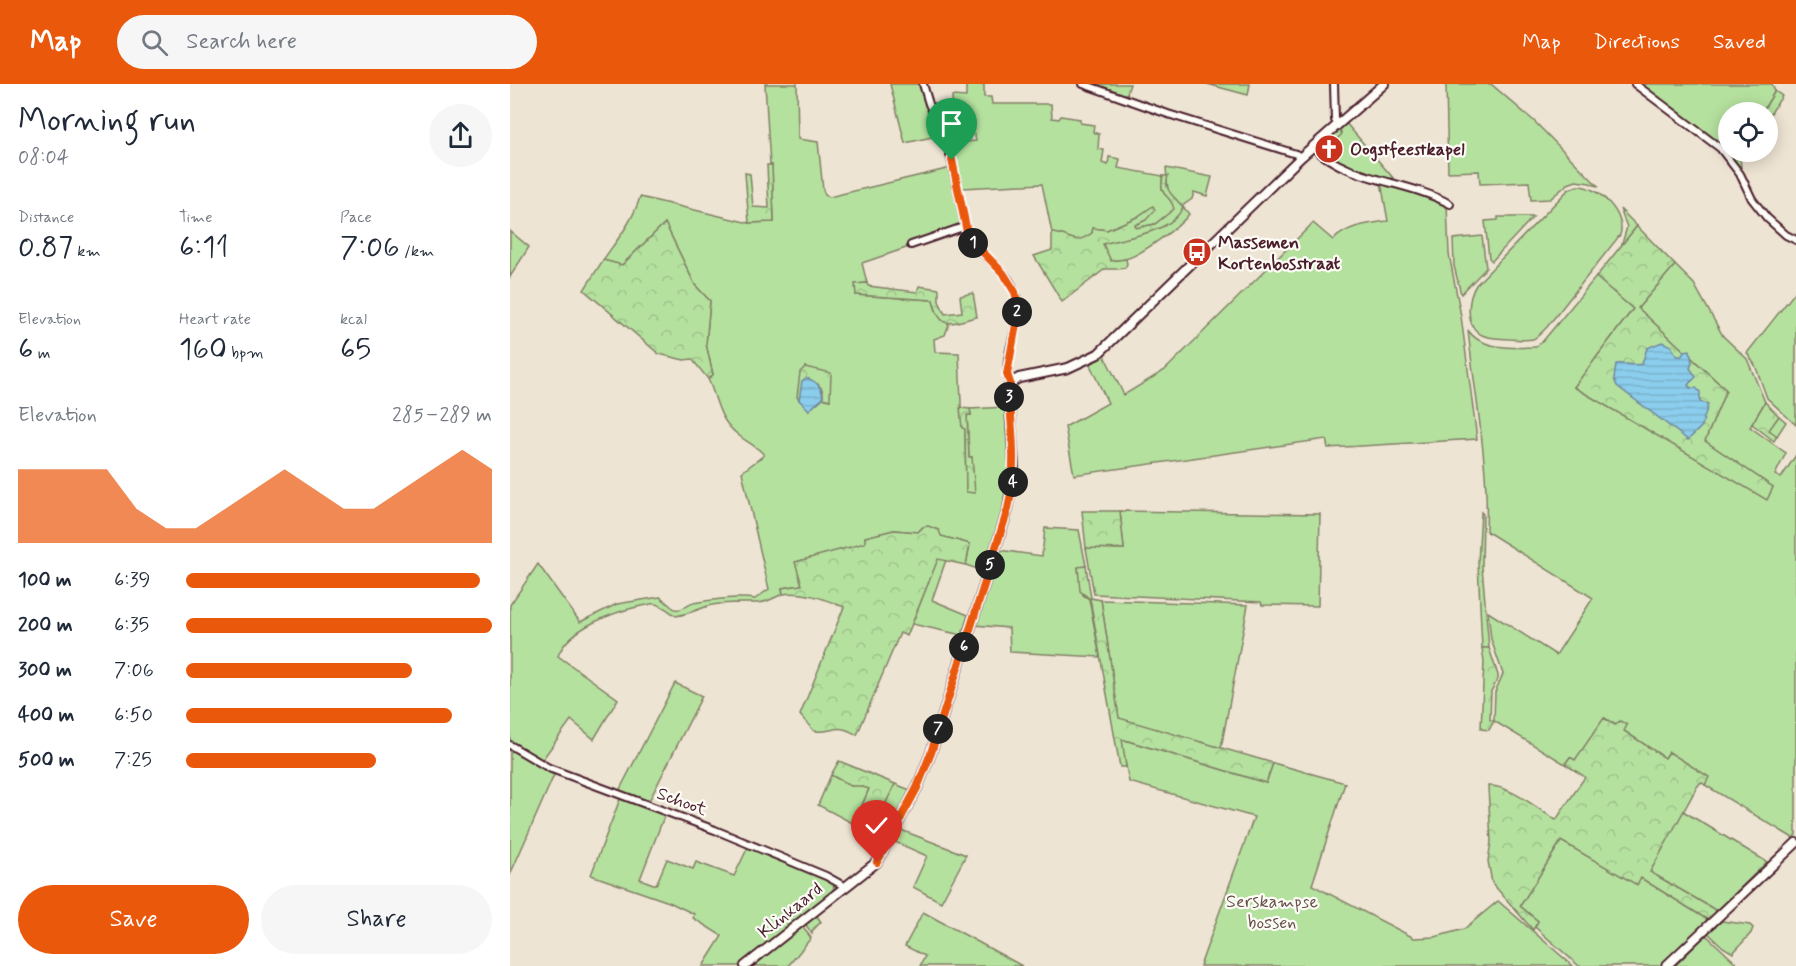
<!DOCTYPE html>
<html lang="en">
<head>
<meta charset="utf-8">
<style>
	body { margin:0; font-family:Mynerve,sans-serif; background:#f6f6f7; color:#1f2937; height:100vh; display:flex; flex-direction:column; font-size:22px; white-space:nowrap }
	* { box-sizing:border-box; margin:0 }
	p { font-size:20px; color:#747a83 }
	.icon { flex:none; width:33px; height:33px; fill:none; stroke:currentColor; stroke-width:2; stroke-linecap:round; stroke-linejoin:round }
	.map { position:relative; flex:1; overflow:hidden }
	.side { display:flex; flex-direction:column; background:#fff; width:510px }
	.side>* { flex:none }
	.tools { position:absolute; left:1208px; top:18px; display:grid; gap:12px }
	.tools a { display:grid; place-items:center; width:60px; height:60px; border-radius:50%; background:#fff; box-shadow:0 3px 15px #0003; font-size:30px }
	.pin { position:absolute; display:grid; place-items:center; width:51px; height:51px; color:#fff; margin:-62px -26px; border-radius:50% 50% 50% 0; rotate:-45deg; box-shadow:0 0 6px #0007 }
	.pin .icon { rotate:45deg }
	.km { position:absolute; width:30px; height:30px; margin:-15px; border-radius:50%; background:#222; color:#fff; font-size:16px; line-height:30px; text-align:center }
	.round { display:grid; place-items:center; flex:none; width:63px; height:63px; border-radius:32px; background:#f6f6f7 }
	.head { display:flex; align-items:center; justify-content:space-between; height:102px; padding:0 18px }
	h1 { font-size:33px; font-weight:600; line-height:45px }
	.metrics { display:grid; grid-template-columns:repeat(3,1fr); gap:9px; height:102px; padding:6px 18px }
	.metrics div { display:grid; align-content:center }
	.metrics b { font-size:30px; font-weight:600 }
	.metrics small { font-size:16px; font-weight:400 }
	.metrics p { font-size:16px }
	.chart { height:168px; padding:12px 18px }
	.chart p { display:flex; justify-content:space-between }
	.chart svg { width:100%; height:108px; margin-top:6px; fill:#ea580c; opacity:.7 }
	.primary-button { display:flex; gap:12px; margin-top:auto; padding:12px 18px }
	.primary-button a { flex:1; height:69px; border-radius:36px; background:#ea580c; color:#fff; font-size:24px; font-weight:600; line-height:69px; text-align:center }
	.primary-button a+a { background:#f6f6f7; color:#1f2937 }
	ul { padding:0 18px; list-style:none; font-size:20px }
	li { display:grid; grid-template-columns:96px 72px 1fr; align-items:center; height:45px }
	li i { height:15px; border-radius:8px; background:#ea580c }
	header { display:flex; align-items:center; gap:36px; box-sizing:border-box; height:84px; padding:0 30px; background:#ea580c; color:#fff }
	header strong { font-size:28px }
	nav { display:flex; gap:33px; margin-inline-start:auto; font-size:21px }
	.search { width:420px; height:54px; background:#f6f6f7; display:flex; align-items:center; gap:15px; box-sizing:border-box; padding:0 21px; border-radius:33px; color:#747a83; font-size:22px }
	main { display:flex; flex:1; min-height:0 }
	.map>svg:first-child { display:block }
</style>
</head>
<body>
<header>
<strong>Map</strong>
<div class="search"><svg class="icon" aria-label="search" viewBox="0 0 24 24"><circle cx="10" cy="10" r="6"/><path d="M15 15l6 6"/></svg>Search here</div>
<nav><a>Map</a><a>Directions</a><a>Saved</a></nav>
</header>
<main>
<section class="side">
<div class="head"><div><h1>Morning run</h1><p>08:04</p></div><a class="round"><svg class="icon" aria-label="share" viewBox="0 0 24 24"><path d="M12 15V3M7 8l5-5 5 5M5 13v7h14v-7"/></svg></a></div>
<div class="metrics">
<div><p>Distance</p><b>0.87<small> km</small></b></div>
<div><p>Time</p><b>6:11</b></div>
<div><p>Pace</p><b>7:06<small> /km</small></b></div>
</div>
<div class="metrics">
<div><p>Elevation</p><b>6<small> m</small></b></div>
<div><p>Heart rate</p><b>160<small> bpm</small></b></div>
<div><p>kcal</p><b>65</b></div>
</div>
<div class="chart"><p><span>Elevation</span>285–289 m</p>
<svg viewBox="0 0 160 44" preserveAspectRatio="none"><path d="M0 44V14L10 14L20 14L30 14L40 30L50 38L60 38L70 30L80 22L90 14L100 22L110 30L120 30L130 22L140 14L150 6L160 14V44z"/></svg>
</div>
<ul>
<li><b>100 m</b>6:39<i style="width:96%"></i></li>
<li><b>200 m</b>6:35<i style="width:100%"></i></li>
<li><b>300 m</b>7:06<i style="width:74%"></i></li>
<li><b>400 m</b>6:50<i style="width:87%"></i></li>
<li><b>500 m</b>7:25<i style="width:62%"></i></li>
</ul>
<div class="primary-button"><a>Save</a><a>Share</a></div>
</section>
<div class="map">
<svg width="1286" height="882" viewBox="0 0 1286 882">
	<defs>
		<pattern id="forest-crowns" width="20" height="18" patternUnits="userSpaceOnUse" patternTransform="scale(1.5)"><rect width="20" height="18" fill="#b5e19f"/><path d="M2 6a3 3 0 1 1 6 0M12 15a3 3 0 1 1 6 0" fill="none" stroke="#9dc189"/></pattern>
		<pattern id="water-rules" width="6" height="5" patternUnits="userSpaceOnUse" patternTransform="scale(1.5)"><rect width="6" height="5" fill="#8bcdec"/><path d="M0 2.5h6" fill="none" stroke="#79b0cb"/></pattern>
	</defs>
	<rect width="100%" height="100%" fill="#eee4d3"/>
	<filter id="ink" filterUnits="userSpaceOnUse"><feTurbulence type="fractalNoise" baseFrequency=".0167" numOctaves="2"/><feDisplacementMap in="SourceGraphic" scale="12" xChannelSelector="R" yChannelSelector="G"/><feConvolveMatrix kernelMatrix="1 2 1 2 8 2 1 2 1" color-interpolation-filters="sRGB"/></filter>
	<g filter="url(#ink)">
		<g fill="#b5e19f" stroke="#808065" stroke-width="1.5" fill-rule="evenodd">
			<path d="M 255,0 L 287,0 L 288,55 L 308,58 L 313,106 L 315,111 L 319,113 L 441,84 L 451,135 L 450,142 L 397,160 L 399,163 L 352,179 L 357,199 L 346,200 L 346,211 L 423,216 C 425,226 429,236 439,240 L 435,251 L 424,255 L 425,268 L 449,269 L 452,343 L 455,344 L 456,408 L 462,373 L 459,373 L 457,331 L 461,331 L 460,325 L 496,323 C 498,351 503,379 498,407 C 494,434 482,461 473,487 L 456,481 L 460,460 L 431,452 L 413,443 L 408,448 L 384,446 L 355,453 L 356,459 L 286,478 L 292,501 L 272,504 L 273,510 C 265,513 255,520 246,519 C 234,519 210,518 198,522 C 187,526 178,530 166,532 C 160,528 153,521 145,520 C 141,519 135,522 131,522 C 104,528 58,544 48,572 L 108,615 L 84,655 L 61,636 L 32,676 L 0,657 L 0,521 L 28,480 L 70,538 L 107,520 L 150,513 C 155,516 160,523 165,525 C 171,527 178,521 183,519 C 200,516 228,512 245,515 L 259,505 L 232,388 L 254,371 C 247,362 236,358 227,350 C 207,333 208,317 198,295 L 203,290 L 196,260 L 200,217 L 185,201 L 155,139 L 112,181 L 93,176 C 107,156 123,137 130,113 L 239,139 L 264,138 L 262,81 L 260,81 ZM 295,283 L 301,285 L 319,316 L 313,314 L 299,326 Z"/>
			<polygon points="380,0 410,0 417,23 431,51 395,59"/>
			<path d="M 456,0 L 474,0 L 474,13 L 481,13 L 482,20 L 541,20 L 542,34 L 549,35 L 551,32 L 570,35 L 570,39 L 584,41 L 583,48 L 589,50 L 588,65 L 594,66 L 592,79 L 598,81 L 599,73 L 610,75 L 608,84 L 653,92 C 648,115 660,108 665,125 L 645,140 L 626,144 L 625,141 L 636,136 L 642,123 L 627,133 L 597,146 L 583,144 L 582,149 C 563,163 561,151 542,149 L 532,100 L 452,104 L 440,59 L 466,57 L 464,46 L 435,46 L 431,38 L 443,37 L 442,12 L 456,13 Z"/>
			<polygon points="583,0 620,0 616,12"/>
			<polygon points="697,0 740,0 738,11"/>
			<polygon points="936,0 981,0 1024,37 1089,103 1080,99 1066,97 1058,100 1040,115 1021,116 1019,98 970,100 969,87 938,88"/>
			<polygon points="1136,0 1262,0 1265,7 1252,28 1218,28 1218,62 1211,56 1208,60 1134,2"/>
			<polygon points="835,38 884,95 881,98 840,84 820,75 828,44"/>
			<polygon points="656,84 702,93 697,112 684,108 682,115 672,122 658,107"/>
			<path d="M 871,98 L 937,121 L 939,170 L 951,232 L 967,355 L 818,364 L 816,355 L 564,391 L 555,343 L 598,319 L 580,281 L 594,271 L 614,311 L 655,286 L 803,139 L 823,156 C 839,141 857,140 878,137 Z"/>
			<path d="M 1067,102 C 1087,101 1117,130 1110,151 L 1037,243 C 1033,247 1028,253 1023,255 C 1016,257 1006,255 999,255 C 990,254 980,255 972,251 C 954,242 958,214 966,201 L 1058,106 Z"/>
			<path d="M 673,123 L 679,130 C 672,141 628,173 615,175 C 611,176 606,176 601,177 L 592,160 L 635,149 L 654,142 Z"/>
			<polygon points="1110,125 1127,142 1111,163 1117,143"/>
			<polygon points="988,133 1023,133 982,177 979,174 975,137 988,136"/>
			<polygon points="0,147 19,163 0,193"/>
			<polygon points="972,152 976,184 951,210 944,182 943,155"/>
			<path d="M 1165,181 L 1184,200 L 1213,252 L 1237,275 L 1255,318 L 1240,343 L 1276,369 L 1265,391 L 1271,394 L 1286,371 L 1286,751 L 1283,754 L 1195,701 L 1198,693 L 1159,668 L 1155,674 L 1095,634 L 1065,677 L 1060,673 L 1055,680 L 984,637 L 985,608 L 993,590 L 981,555 L 978,528 L 1046,571 L 1083,514 L 976,447 C 979,380 965,313 958,246 C 971,266 1004,264 1026,263 L 1033,257 L 1086,193 L 1123,225 L 1064,303 L 1257,415 L 1263,403 L 1195,357 L 1216,306 L 1128,224 Z"/>
			<polygon points="1286,207 1286,341 1257,314 1245,281 1237,269"/>
			<polygon points="1269,332 1276,338 1267,352 1258,346"/>
			<polygon points="610,427 810,430 808,522 752,521 751,518 584,510 576,464 614,465"/>
			<polygon points="971,428 973,430 972,483 979,564 972,564 968,479"/>
			<polygon points="535,444 569,446 576,482 568,484 573,511 579,515 590,573 500,568 499,544 464,541 489,466 532,472"/>
			<polygon points="428,474 436,476 422,516 458,531 452,551 402,540"/>
			<polygon points="591,516 738,521 711,664 609,635"/>
			<polygon points="165,599 192,612 139,717 109,707"/>
			<polygon points="611,655 756,699 763,679 835,699 802,801 904,854 925,853 954,845 988,817 1063,882 690,882 744,733 619,698"/>
			<polygon points="0,664 44,691 0,791"/>
			<polygon points="321,691 341,702 350,701 359,705 344,740 308,721"/>
			<polygon points="385,700 400,706 383,743 368,735"/>
			<polygon points="110,715 155,730 130,795 146,801 157,775 183,785 186,778 224,792 238,763 320,798 324,801 323,808 231,882 193,882 212,852 183,834 184,830 159,818 81,791"/>
			<polygon points="1173,727 1257,778 1207,827 1140,788"/>
			<polygon points="391,746 456,771 431,818 403,803 417,772 385,758"/>
			<polygon points="1051,757 1127,800 1131,794 1198,836 1151,882 1069,882 1025,843 1028,837 1010,822"/>
			<polygon points="413,828 512,882 410,882 415,872 395,862"/>
			<polygon points="1212,837 1240,841 1243,844 1241,849 1223,869 1213,863 1198,849"/>
			<polygon points="292,841 301,854 278,882 242,882"/>
			<polygon points="1196,851 1226,879 1226,882 1165,882"/>
		</g>
		<g fill="url(#forest-crowns)" stroke="#808065" stroke-width="1.5">
			<polygon points="1265,7 1272,12 1257,35 1257,28 1252,28"/>
			<polygon points="828,44 832,50 824,58 820,75 808,65 809,63"/>
			<polygon points="1211,56 1218,62 1218,68 1224,68 1230,72 1231,85 1208,60"/>
			<polygon points="257,81 262,81 264,138 239,139 235,89 240,90 243,123 259,124"/>
			<path d="M 653,92 L 658,92 C 653,107 665,113 673,123 C 671,126 670,129 668,131 C 654,149 613,154 593,160 L 601,177 L 616,175 L 617,180 L 615,184 L 608,185 L 595,185 L 552,218 L 524,172 L 542,166 L 542,149 C 561,150 563,163 582,149 L 583,144 L 597,146 L 627,133 L 643,122 L 645,126 L 636,136 L 625,141 L 626,144 L 645,140 L 664,125 C 660,108 648,115 653,92 Z"/>
			<polygon points="155,139 185,201 200,217 196,260 203,291 198,295 182,275 174,276 149,270 74,206 93,176 112,181"/>
			<polygon points="1127,142 1165,181 1128,224 1216,306 1195,357 1263,403 1257,416 1064,303 1123,225 1086,193"/>
			<path d="M 357,199 L 358,202 L 407,208 L 409,202 L 429,205 L 429,217 L 435,230 L 452,228 L 450,212 L 463,209 L 467,233 C 441,238 431,249 423,216 L 346,211 L 345,200 Z"/>
			<polygon points="295,283 321,289 320,316 313,314 313,307 308,300 290,312 289,316 287,313 290,288"/>
			<polygon points="1255,318 1269,332 1259,346 1267,352 1264,357 1242,340"/>
			<polygon points="450,324 460,325 461,331 457,331 459,373 462,373 465,409 456,408 455,345 452,344"/>
			<polygon points="572,427 610,427 614,465 576,464"/>
			<path d="M 418,442 L 429,446 L 431,452 L 460,460 L 456,481 L 428,475 L 397,552 L 390,549 L 347,651 C 326,638 325,649 304,647 L 290,631 L 334,523 C 314,515 295,507 273,510 L 272,504 L 292,501 L 285,478 L 355,459 L 355,453 L 384,446 L 408,448 L 413,443 Z"/>
			<polygon points="576,482 581,514 591,516 609,634 763,679 756,699 612,655 616,683 610,683 580,515 570,507 568,483"/>
			<polygon points="972,564 979,564 988,591 988,595 981,607 980,636 984,637 979,646 971,645 974,577"/>
			<path d="M 1094,634 L 1105,641 L 1110,637 L 1117,641 L 1114,647 L 1155,674 L 1159,668 L 1199,693 L 1195,701 L 1191,698 L 1187,703 L 1140,788 L 1207,827 L 1198,836 L 1131,794 L 1127,801 L 1051,757 L 1010,822 L 1028,837 L 1023,846 L 982,799 L 978,777 L 981,758 L 978,702 C 998,700 1029,726 1046,736 L 1075,693 L 1055,680 L 1060,673 L 1065,676 Z"/>
			<polygon points="329,677 385,700 368,735 355,729 347,742 344,740 359,705 350,702 341,702 321,691"/>
			<polygon points="305,829 311,838 303,846 302,850 294,838"/>
		</g>
		<g fill="url(#water-rules)" stroke="#71879f" stroke-width="1.5">
			<path d="M 1152,258 L 1161,262 L 1167,272 L 1172,272 L 1174,267 L 1180,266 L 1182,279 L 1180,284 L 1186,293 L 1178,301 L 1180,304 L 1186,304 L 1190,308 L 1190,318 L 1198,320 L 1192,342 L 1178,356 L 1107,302 L 1104,295 L 1106,280 C 1115,279 1124,282 1132,280 L 1137,264 Z"/>
			<path d="M 296,294 C 307,297 312,303 313,314 L 299,326 L 289,316 L 292,297 Z"/>
		</g>
		<g fill="none" stroke-linecap="round" stroke-linejoin="round">
			<g stroke="#4a1f2b" stroke-width="10">
				<g id="minor">
					<path d="M 413,0 L 419,20 L 438,61 L 457,149 C 469,173 498,184 506,211 C 514,240 490,273 500,299"/>
					<polyline points="573,0 658,30 786,70 791,73"/>
					<polyline points="824,0 825,36 828,41"/>
					<polyline points="1125,0 1210,64 1230,90 1242,115 1257,134 1276,151 1286,156"/>
					<path d="M 803,63 C 840,98 897,96 940,120"/>
					<polyline points="401,161 456,142"/>
					<polyline points="0,661 39,684 205,746 316,792 334,802"/>
				</g>
			</g>
			<g stroke="#4a1f2b" stroke-width="12">
				<g id="tertiary">
					<polyline points="235,882 367,778 407,704 421,669 498,425 504,384 499,307 500,299 509,294 558,284 588,270 791,73 874,0"/>
					<polyline points="1156,882 1286,759"/>
				</g>
			</g>
			<use href="#minor" stroke="#fdfcf7" stroke-width="6"/>
			<use href="#tertiary" stroke="#fdfcf7" stroke-width="8"/>
		</g>
	</g>
	<g fill="none" stroke-linecap="round" stroke-linejoin="round" filter="url(#ink)">
		<g stroke="#fff" stroke-width="12">
			<path id="route" d="M 367,778 L 407,704 L 421,669 L 498,425 C 507,385 502,347 499,307 L 500,299 L 497,290 L 507,235 L 508,220 L 505,208 L 493,189 L 464,159 L 457,148 L 442,76"/>
		</g>
		<use href="#route" stroke="#ea580c" stroke-width="8"/>
	</g>
	<defs>
		<g id="church-disc" transform="scale(1.5)"><circle r="9.5" fill="#c8321e" stroke="#fdfcf7"/><path d="M-1.2-6h2.4v3.5h3.3v2.4h-3.3V6h-2.4V-.1h-3.3v-2.4h3.3Z" fill="#fff"/></g>
		<g id="bus-disc" transform="scale(1.5)"><circle r="9.5" fill="#c8321e" stroke="#fdfcf7"/><path d="M-5-6H5V4H4V6H2V4H-2V6H-4V4H-5ZM-3.5-4V0h7V-4ZM-3.5 1.2v1.5H-2V1.2ZM2 1.2v1.5H3.5V1.2Z" fill="#fff"/></g>
	</defs>
	<g fill-rule="evenodd">
		<use href="#church-disc" x="819" y="65"/>
		<use href="#bus-disc" x="687" y="168"/>
	</g>
	<g text-anchor="middle" stroke-width="4.5" stroke-linejoin="round" paint-order="stroke">
		<g font-size="18" font-weight="bold" fill="#4a1f2b" stroke="#fdfcf7" text-anchor="start">
			<text x="840" y="71">Oogstfeestkapel</text>
			<text x="708" y="164">Massemen<tspan x="708" dy="21">Kortenbosstraat</tspan></text>
		</g>
		<g font-size="18" fill="#4a1f2b" stroke="#fdfcf7">
			<text transform="translate(172 717) rotate(20)" y="6">Schoot</text>
			<text transform="translate(280 826) rotate(-39)" y="6">Klinkaard</text>
		</g>
		<g font-size="18" fill="#655048" stroke="#fdfcf7">
			<text x="762" y="823">Serskampse<tspan x="762" dy="21">bossen</tspan></text>
		</g>
	</g>
</svg>
<div class="tools">
<a><svg class="icon" aria-label="locate" viewBox="0 0 24 24"><circle cx="12" cy="12" r="6"/><path d="M12 2v4M12 18v4M2 12h4M18 12h4"/></svg></a>
</div>
<div class="pin" style="left:442px;top:76px;background:#1e9e55"><svg class="icon" aria-label="arrive" viewBox="0 0 24 24"><path d="M6 21V4h12l-3 4 3 4H6"/></svg></div>
<div class="pin" style="left:367px;top:778px;background:#d93025"><svg class="icon" aria-label="check" viewBox="0 0 24 24"><path d="M5 12l5 5 9-10"/></svg></div>
<b class="km" style="left:463px;top:159px">1</b>
<b class="km" style="left:507px;top:228px">2</b>
<b class="km" style="left:499px;top:313px">3</b>
<b class="km" style="left:503px;top:398px">4</b>
<b class="km" style="left:480px;top:481px">5</b>
<b class="km" style="left:454px;top:563px">6</b>
<b class="km" style="left:428px;top:645px">7</b>
</div>
</main>
</body>
</html>
